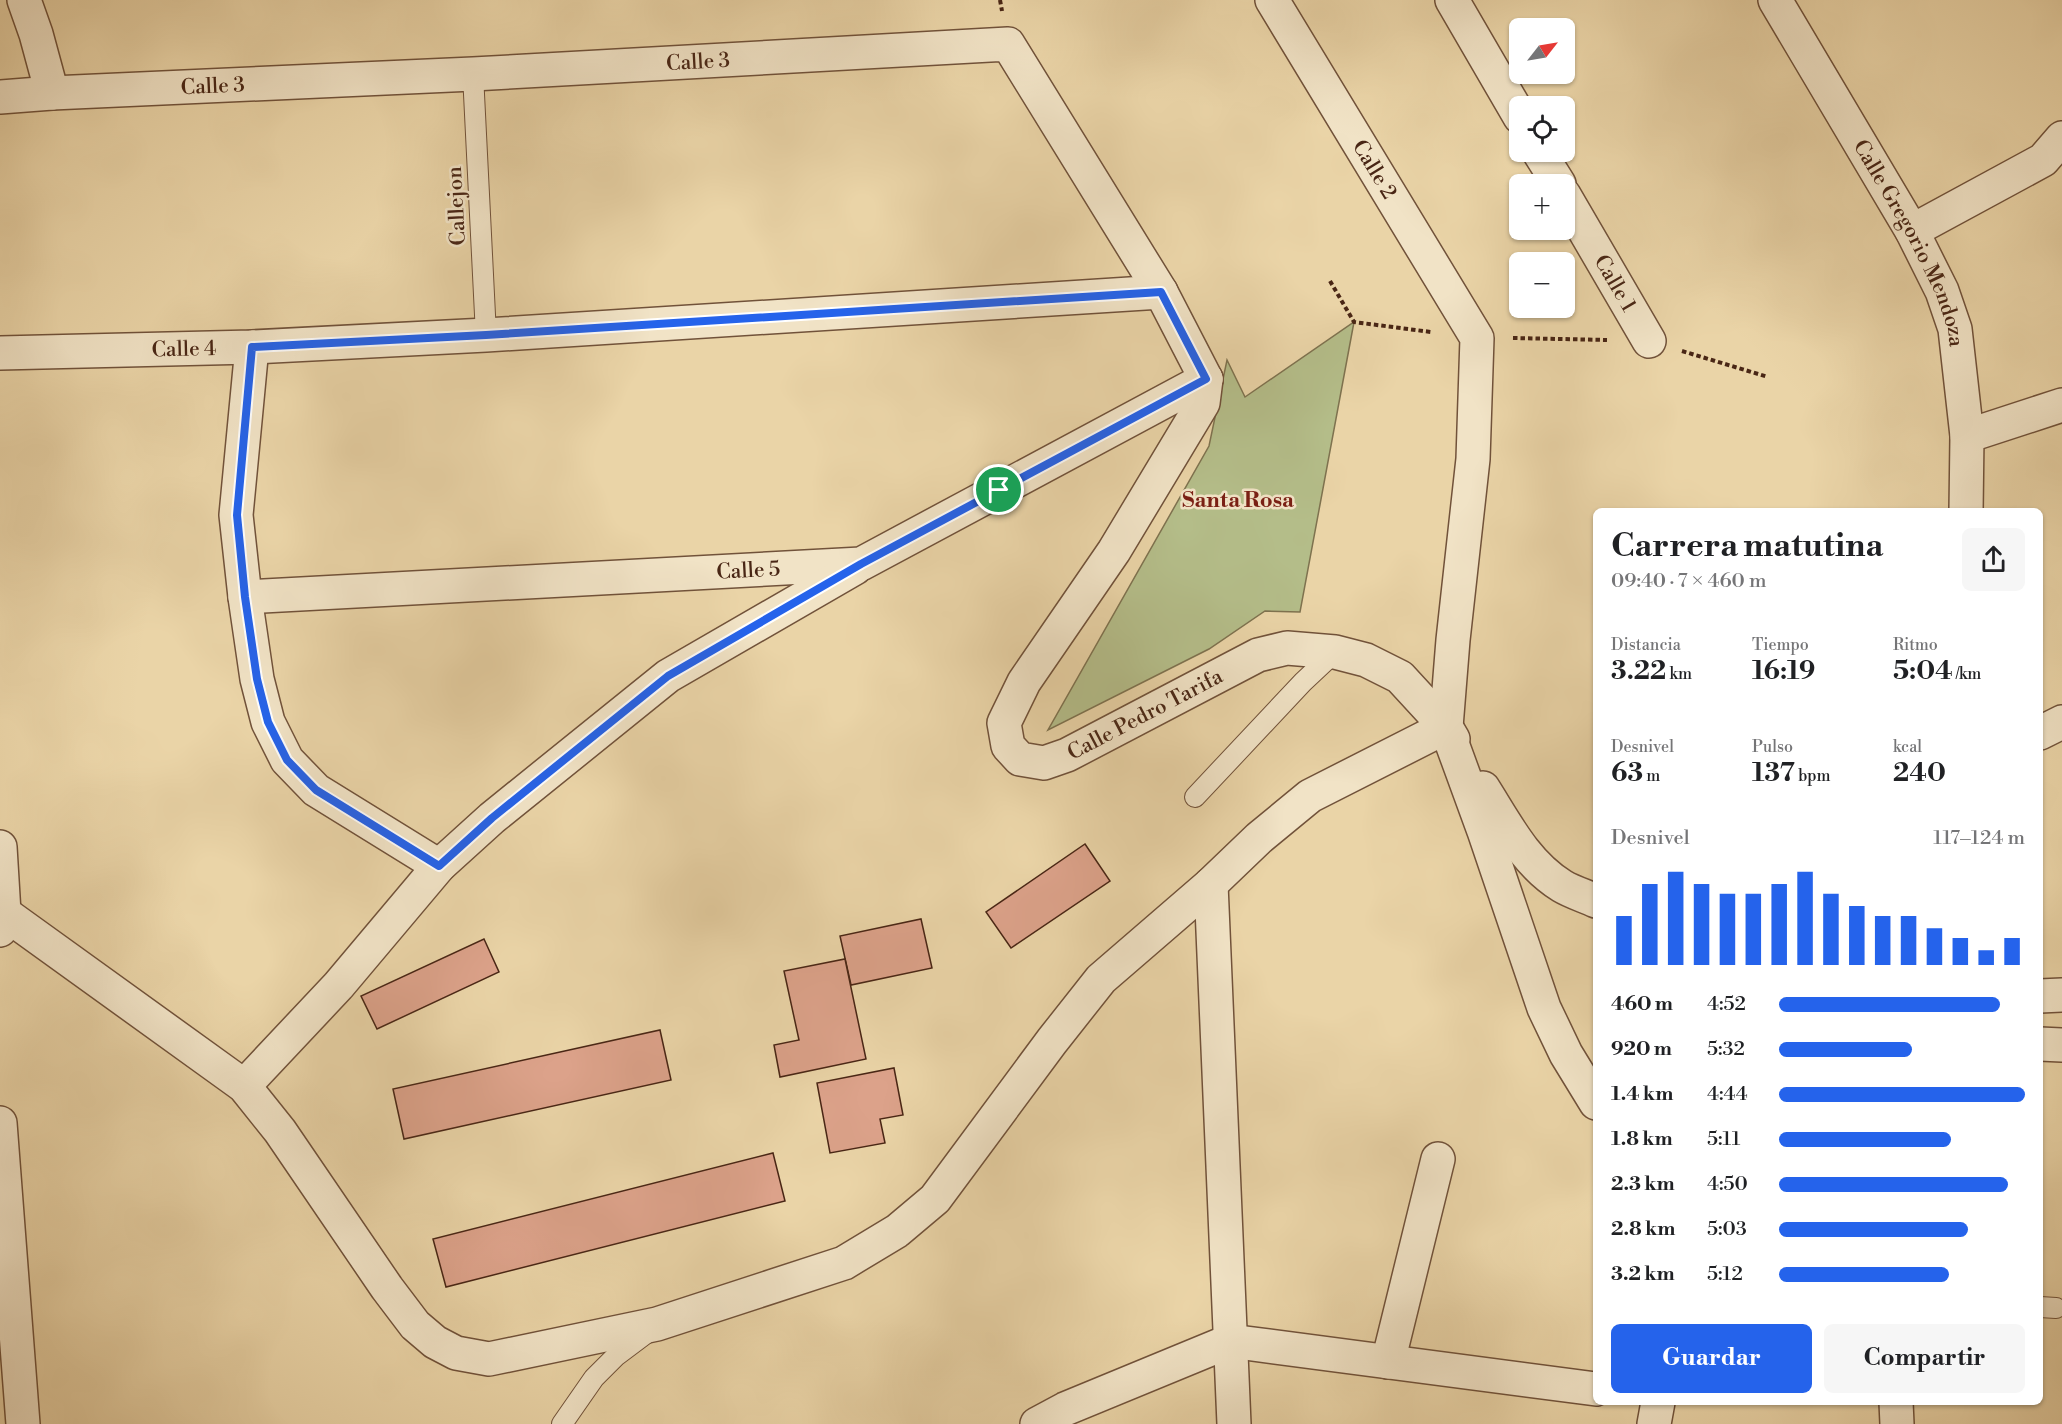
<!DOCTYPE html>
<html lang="es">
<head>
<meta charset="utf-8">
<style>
	body { margin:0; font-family:"Libre Bodoni",serif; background:#f6f6f6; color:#202124; height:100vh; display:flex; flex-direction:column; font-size:22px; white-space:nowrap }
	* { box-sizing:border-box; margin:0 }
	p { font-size:20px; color:#757577 }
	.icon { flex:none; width:33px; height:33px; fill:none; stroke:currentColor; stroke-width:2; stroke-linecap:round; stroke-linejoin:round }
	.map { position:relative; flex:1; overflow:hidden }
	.drawer { position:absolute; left:1593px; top:508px; width:450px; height:897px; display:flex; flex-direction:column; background:#fff; border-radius:9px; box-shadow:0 2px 4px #0004 }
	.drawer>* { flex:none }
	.needle { width:39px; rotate:59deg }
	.tools { position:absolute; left:1509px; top:18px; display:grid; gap:12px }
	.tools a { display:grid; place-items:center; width:66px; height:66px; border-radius:9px; background:#fff; box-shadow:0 2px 4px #0004; font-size:30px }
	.pin { position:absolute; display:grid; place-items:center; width:51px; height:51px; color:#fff; margin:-26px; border:3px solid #fff; border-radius:50%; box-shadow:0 2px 6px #0007 }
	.round { display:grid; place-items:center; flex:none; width:63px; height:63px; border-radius:9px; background:#f6f6f6 }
	.overview { display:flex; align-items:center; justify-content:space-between; height:102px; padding:0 18px }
	h1 { font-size:33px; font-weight:700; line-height:45px }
	.metrics { display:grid; grid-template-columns:repeat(3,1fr); gap:9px; height:102px; padding:6px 18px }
	.metrics div { display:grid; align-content:center }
	.metrics b { font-size:26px; font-weight:700 }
	.metrics small { font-size:16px; font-weight:400 }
	.metrics p { font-size:16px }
	.chart { height:168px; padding:12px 18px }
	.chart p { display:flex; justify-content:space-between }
	.chart svg { width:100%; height:108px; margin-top:6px; stroke:#2563eb; stroke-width:6 }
	.action { display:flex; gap:12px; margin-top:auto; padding:12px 18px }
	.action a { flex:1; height:69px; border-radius:9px; background:#2563eb; color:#fff; font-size:24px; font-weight:700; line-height:69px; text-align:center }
	.action a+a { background:#f6f6f6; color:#202124 }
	ul { padding:0 18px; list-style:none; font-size:20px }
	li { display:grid; grid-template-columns:96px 72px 1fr; align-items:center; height:45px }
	li i { height:15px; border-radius:8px; background:#2563eb }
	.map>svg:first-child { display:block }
</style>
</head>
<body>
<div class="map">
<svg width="2062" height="1424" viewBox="0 0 2062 1424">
	<rect width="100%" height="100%" fill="#ead4a7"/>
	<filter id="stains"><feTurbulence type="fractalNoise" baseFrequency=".00333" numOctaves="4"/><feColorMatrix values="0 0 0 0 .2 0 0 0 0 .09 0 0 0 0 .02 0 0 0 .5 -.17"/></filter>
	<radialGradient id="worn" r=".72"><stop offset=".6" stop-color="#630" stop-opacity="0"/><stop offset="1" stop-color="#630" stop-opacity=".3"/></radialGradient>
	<polygon fill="#b4bd89" stroke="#7e724f" stroke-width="1.5" points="1354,322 1300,612 1265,611 1209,649 1048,730 1209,446 1227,360 1245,397"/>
	<g fill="#dca28a" stroke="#492615" stroke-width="1.5">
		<polygon points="1085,844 1110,881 1011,948 986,912"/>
		<polygon points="921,919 932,968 851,985 840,936"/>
		<polygon points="484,939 499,972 377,1029 361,996"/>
		<polygon points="845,959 866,1059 780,1077 774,1045 799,1040 784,971"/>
		<polygon points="660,1030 671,1080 404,1139 393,1089"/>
		<polygon points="894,1068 903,1115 880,1119 885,1143 830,1153 817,1083"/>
		<polygon points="773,1153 785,1201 446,1287 433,1239"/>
	</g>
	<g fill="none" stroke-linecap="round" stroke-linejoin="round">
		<g stroke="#71523a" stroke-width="22">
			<g id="service">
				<polyline points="473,74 486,335"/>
				<polyline points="1195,797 1303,682 1335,652"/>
				<polyline points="2040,1307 2056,1308"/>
				<polyline points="562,1424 594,1378 616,1356 648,1332"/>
			</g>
		</g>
		<g stroke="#71523a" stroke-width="36">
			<g id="minor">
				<polyline points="24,0 36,34 52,93"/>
				<path id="s1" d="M 1272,0 L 1477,338 L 1473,459 L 1453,640 L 1446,727 L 1484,831 L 1544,1008 L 1566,1054 L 1596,1103"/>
				<polyline points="1452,0 1520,117"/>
				<path id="s2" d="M 1775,0 L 1912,231 L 1942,291 L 1955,329 L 1967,436 L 1966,512"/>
				<path id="s3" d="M 0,97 L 52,93 L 473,74 L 1008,44 L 1161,292 L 1206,379"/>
				<polyline points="1539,152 1559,184"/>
				<path id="s4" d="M 1564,195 L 1649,341"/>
				<polyline points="1912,231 2043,160 2062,138"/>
				<polyline points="252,347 236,515 245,597 257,679 268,722 287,760 316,790 439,866"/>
				<path id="s5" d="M 0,353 L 252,347 L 486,335 L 1161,292"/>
				<path id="s6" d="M 1206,379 L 1203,403 L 1114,551 L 1024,682 L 1004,723 L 1008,746 L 1020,759 L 1044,763 L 1067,755 L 1258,655 L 1287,648 L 1335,652 L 1366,660 L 1400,677 L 1446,727 L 1453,739"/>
				<polyline points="1967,436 2062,405"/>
				<path id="s7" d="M 245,597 L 861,564 L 1206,379"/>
				<polyline points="2040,733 2062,722"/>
				<path d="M 1483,788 C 1506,824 1525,863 1562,886 C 1572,892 1585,896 1596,901"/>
				<polyline points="0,847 4,913 0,930"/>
				<polyline points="1211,884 1234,1424"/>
				<polyline points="4,913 244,1086 280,1131 387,1288 415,1325 435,1342 456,1353 489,1359 657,1324 844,1263 897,1231 935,1199 1052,1041 1101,979 1211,884 1259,838 1310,796 1446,727"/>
				<polyline points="2040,996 2062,995"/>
				<polyline points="2040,1044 2062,1045"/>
				<polyline points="244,1086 338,986 439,866 492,818 668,676 855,568"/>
				<polyline points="0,1123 23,1424"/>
				<polyline points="1388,1362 1438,1159"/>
				<polyline points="1896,1402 1897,1424"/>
				<polyline points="1037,1424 1065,1409 1230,1341 1596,1389"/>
				<polyline points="1654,1424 1658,1402"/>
			</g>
		</g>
		<g stroke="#492615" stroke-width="4" stroke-dasharray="4.5 3" stroke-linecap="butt">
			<polyline points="1000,0 1002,11"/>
			<polyline points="1330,281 1354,322 1431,332"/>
			<polyline points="1513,338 1607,340"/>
			<polyline points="1682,351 1768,377"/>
		</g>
		<use href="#service" stroke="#f1e3c6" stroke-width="20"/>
		<use href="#minor" stroke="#f1e3c6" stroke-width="33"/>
	</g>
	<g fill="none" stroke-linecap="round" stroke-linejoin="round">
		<g stroke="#fff" stroke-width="12">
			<polygon id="route" points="1161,292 1206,379 861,564 668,676 492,818 439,866 316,790 287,760 268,722 257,679 245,597 237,515 252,347 486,335"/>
		</g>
		<use href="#route" stroke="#2563eb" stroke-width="8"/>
	</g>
	<g text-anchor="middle" stroke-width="5" stroke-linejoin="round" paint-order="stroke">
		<g font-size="21" fill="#492615" stroke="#f1e3c6">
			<text dy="7" stroke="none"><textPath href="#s3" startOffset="699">Calle 3</textPath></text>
			<text dy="7" stroke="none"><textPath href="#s3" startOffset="213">Calle 3</textPath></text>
			<text dy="7" stroke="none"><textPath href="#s1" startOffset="198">Calle 2</textPath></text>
			<text transform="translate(456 206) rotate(-93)" y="7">Callejon</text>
			<text dy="7" stroke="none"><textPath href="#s2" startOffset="279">Calle Gregorio Mendoza</textPath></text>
			<text dy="7" stroke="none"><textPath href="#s4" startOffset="102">Calle 1</textPath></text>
			<text dy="7" stroke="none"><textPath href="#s5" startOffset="184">Calle 4</textPath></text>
			<text dy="7" stroke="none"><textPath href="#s7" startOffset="504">Calle 5</textPath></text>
			<text dy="7" stroke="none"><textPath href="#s6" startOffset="579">Calle Pedro Tarifa</textPath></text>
		</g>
		<g font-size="22" font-weight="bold" fill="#7a1f14" stroke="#f1e3c6">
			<text x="1238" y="507">Santa Rosa</text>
		</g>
	</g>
	<rect width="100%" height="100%" filter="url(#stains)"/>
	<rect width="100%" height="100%" fill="url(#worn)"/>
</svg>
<div class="tools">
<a><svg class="needle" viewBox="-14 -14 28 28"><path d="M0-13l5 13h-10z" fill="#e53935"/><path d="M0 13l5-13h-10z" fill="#757577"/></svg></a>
<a><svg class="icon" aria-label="locate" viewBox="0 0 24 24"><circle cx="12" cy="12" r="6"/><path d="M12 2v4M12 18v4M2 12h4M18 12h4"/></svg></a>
<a>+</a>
<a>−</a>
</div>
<div class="pin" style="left:999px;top:490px;background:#1e9e55"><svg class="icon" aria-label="arrive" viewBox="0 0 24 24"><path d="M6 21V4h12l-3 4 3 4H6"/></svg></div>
<section class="drawer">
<div class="overview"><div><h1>Carrera matutina</h1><p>09:40 · 7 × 460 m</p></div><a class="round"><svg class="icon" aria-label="share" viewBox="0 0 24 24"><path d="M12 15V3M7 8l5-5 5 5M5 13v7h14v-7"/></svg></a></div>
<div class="metrics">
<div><p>Distancia</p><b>3.22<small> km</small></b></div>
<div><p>Tiempo</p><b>16:19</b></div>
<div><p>Ritmo</p><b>5:04<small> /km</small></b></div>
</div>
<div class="metrics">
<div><p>Desnivel</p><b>63<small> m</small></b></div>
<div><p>Pulso</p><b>137<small> bpm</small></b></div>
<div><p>kcal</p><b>240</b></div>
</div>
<div class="chart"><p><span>Desnivel</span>117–124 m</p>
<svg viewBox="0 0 160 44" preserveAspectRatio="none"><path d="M5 44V24M15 44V11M25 44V6M35 44V11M45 44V15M55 44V15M65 44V11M75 44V6M85 44V15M95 44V20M105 44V24M115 44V24M125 44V29M135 44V33M145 44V38M155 44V33"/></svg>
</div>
<ul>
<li><b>460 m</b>4:52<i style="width:90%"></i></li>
<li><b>920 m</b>5:32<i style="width:54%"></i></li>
<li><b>1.4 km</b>4:44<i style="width:100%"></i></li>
<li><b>1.8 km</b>5:11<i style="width:70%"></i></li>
<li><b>2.3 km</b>4:50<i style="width:93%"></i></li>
<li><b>2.8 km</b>5:03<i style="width:77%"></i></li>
<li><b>3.2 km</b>5:12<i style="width:69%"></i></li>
</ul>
<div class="action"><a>Guardar</a><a>Compartir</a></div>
</section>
</div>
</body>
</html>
